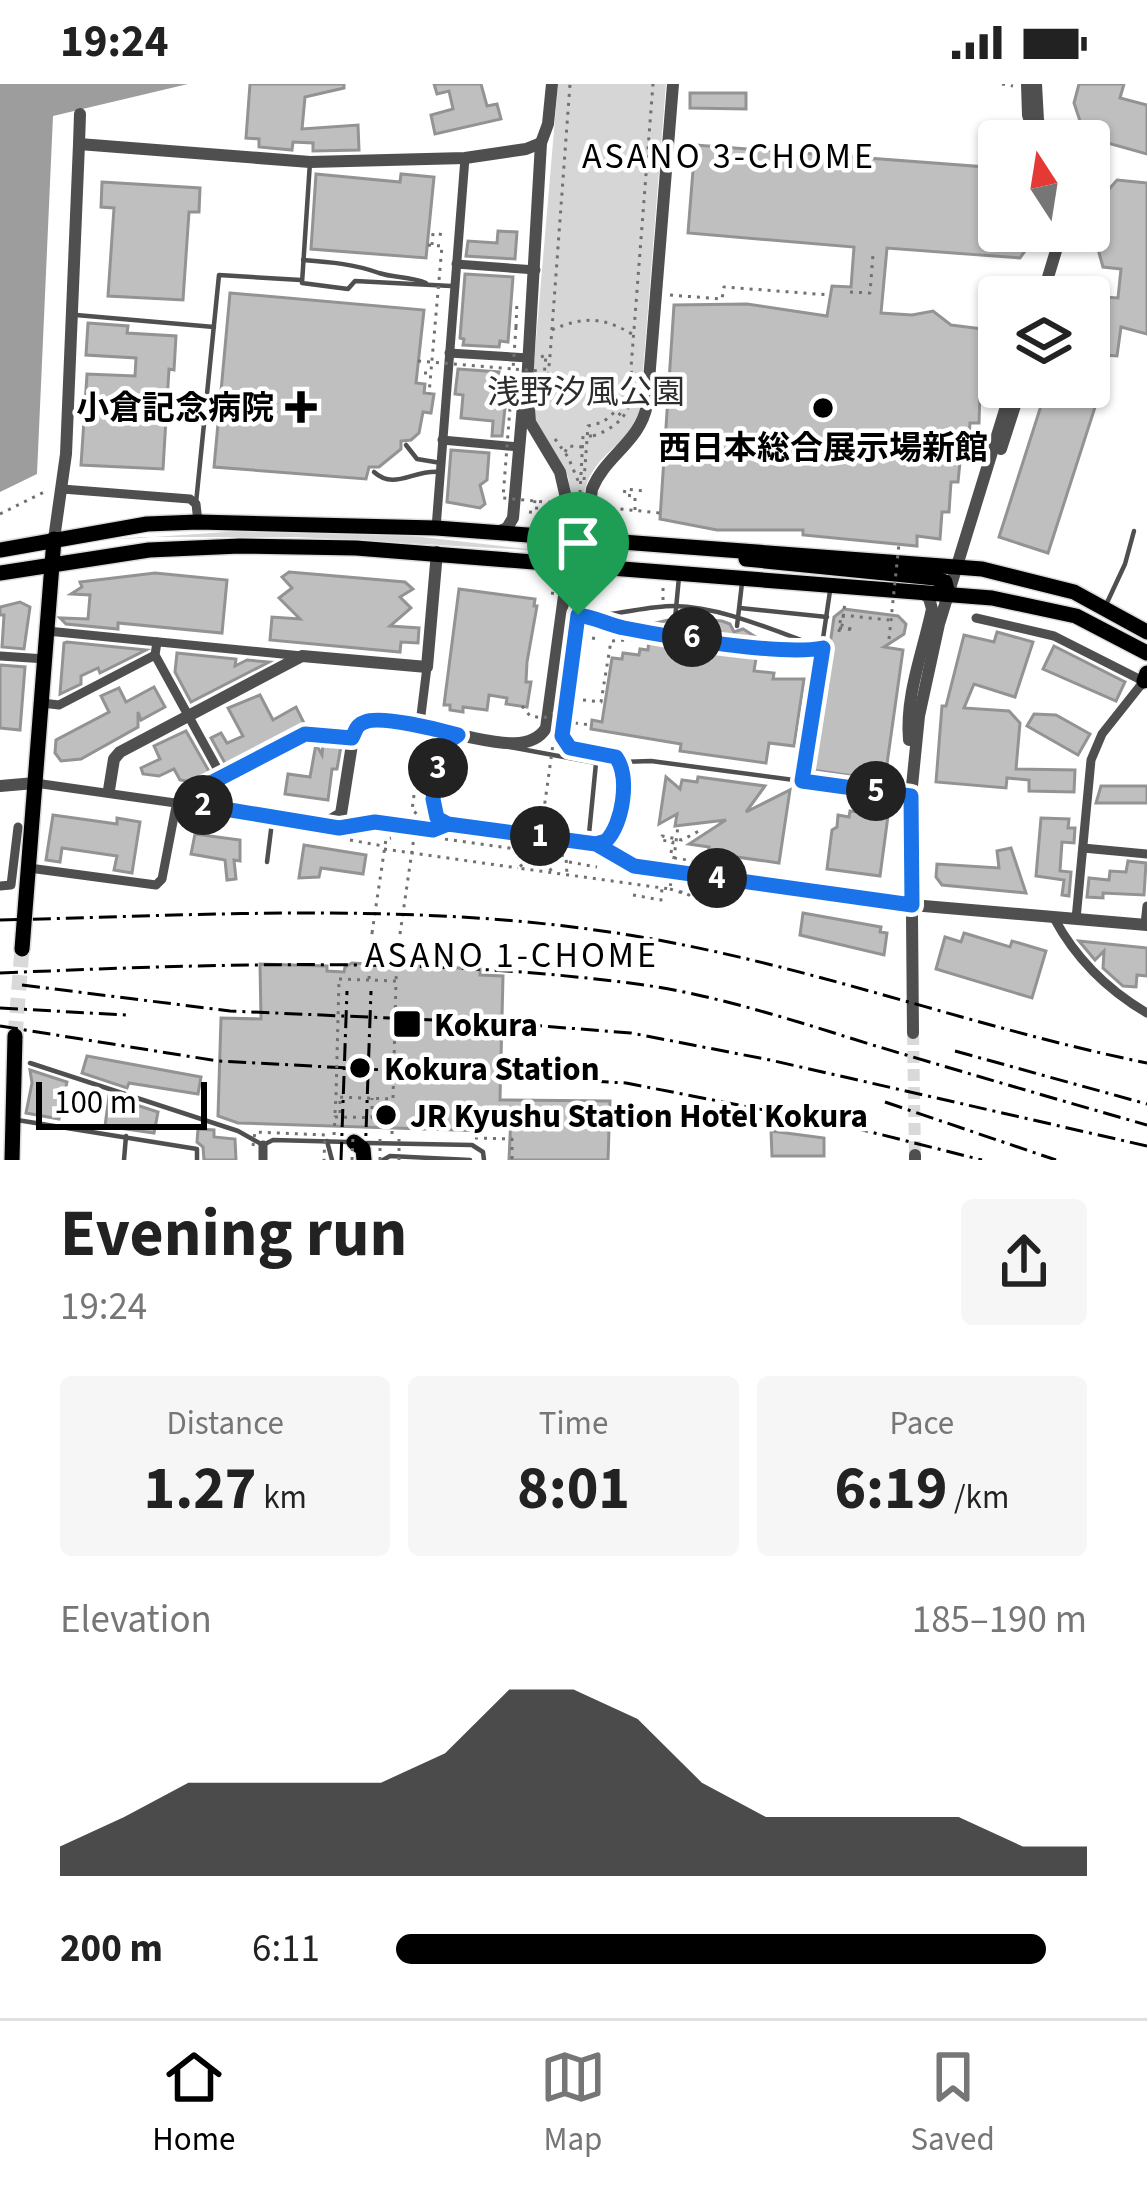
<!DOCTYPE html>
<html lang="en">
<head>
<meta charset="utf-8">
<style>
	body { margin:0; font-family:"Source Sans 3","Noto Sans JP",sans-serif; background:#f6f6f6; color:#222; height:100vh; display:flex; flex-direction:column; font-size:45px; white-space:nowrap }
	* { box-sizing:border-box; margin:0 }
	p { font-size:39px; color:#767676 }
	.icon { flex:none; width:66px; height:66px; fill:none; stroke:currentColor; stroke-width:2; stroke-linecap:round; stroke-linejoin:round }
	.map { position:relative; height:1076px; overflow:hidden }
	.side { display:flex; flex-direction:column; background:#fff; flex:1 }
	.side>* { flex:none }
	.needle { width:78px; rotate:348deg }
	.tools { position:absolute; left:978px; top:36px; display:grid; gap:24px }
	.tools a { display:grid; place-items:center; width:132px; height:132px; border-radius:12px; background:#fff; box-shadow:0 3px 9px #0004; font-size:60px }
	.scale { position:absolute; left:36px; bottom:30px; width:171px; box-sizing:border-box; padding-left:12px; border:6px solid #000; border-top:0; font-size:33px; line-height:42px; white-space:nowrap; color:#000; -webkit-text-stroke:9px #fff; paint-order:stroke }
	.pin { position:absolute; display:grid; place-items:center; width:102px; height:102px; color:#fff; margin:-123px -51px; border-radius:50% 50% 50% 0; rotate:-45deg; box-shadow:0 0 12px #0007 }
	.pin .icon { rotate:45deg }
	.km { position:absolute; width:60px; height:60px; margin:-30px; border-radius:50%; background:#222; color:#fff; font-size:33px; line-height:60px; text-align:center }
	.round { display:grid; place-items:center; flex:none; width:126px; height:126px; border-radius:12px; background:#f6f6f6 }
	.summary { display:flex; align-items:center; justify-content:space-between; height:204px; padding:0 60px }
	h1 { font-size:66px; font-weight:700; line-height:90px }
	.metrics { display:grid; grid-template-columns:repeat(3,1fr); gap:18px; height:204px; padding:12px 60px }
	.metrics div { display:grid; align-content:center; border-radius:12px; background:#f6f6f6; text-align:center }
	.metrics b { font-size:60px; font-weight:700 }
	.metrics small { font-size:33px; font-weight:400 }
	.metrics p { font-size:33px }
	.chart { height:336px; padding:24px 60px }
	.chart p { display:flex; justify-content:space-between }
	.chart svg { width:100%; height:216px; margin-top:12px; fill:#000; opacity:.7 }
	ul { padding:0 60px; list-style:none; font-size:39px }
	li { display:grid; grid-template-columns:192px 144px 1fr; align-items:center; height:90px }
	li i { height:30px; border-radius:15px; background:#000 }
	.status { display:flex; justify-content:space-between; align-items:center; height:84px; padding:0 60px; background:#fff; direction:ltr }
	.status svg { height:33px; fill:currentColor }
	.tabs { display:flex; justify-content:space-around; align-items:center; height:168px; border-top:3px solid #e0e0e0; background:#fff; font-size:33px; color:#767676 }
	.tabs a { display:grid; justify-items:center; gap:6px }
	.tabs .on { color:#000 }
	.map>svg:first-child { display:block }
</style>
</head>
<body>
<div class="status"><b>19:24</b><svg viewBox="0 0 49 12"><path d="M0 12V9h3v3zM5 12V6h3v6zM10 12V3h3v9zM15 12V0h3v12zM26 1h20v11H26zM47 4h2v5h-2z"/></svg></div>
<div class="map">
<svg width="1147" height="1076" viewBox="0 0 1147 1076">
	<rect width="100%" height="100%" fill="#fff"/>
	<g fill="#d6d6d6">
		<path d="M 558,0 L 666,0 L 640,325 C 622,375 586,363 580,434 L 573,434 L 568,392 L 538,348 L 531,314 Z"/>
		<polygon points="257,446 386,449 546,467 297,453 141,453 95,457"/>
	</g>
	<polygon fill="#9d9d9d" points="0,0 188,0 53,32 37,390 0,408"/>
	<g fill="#bfbfbf" stroke="#939393" stroke-width="3">
		<polygon points="250,0 344,0 344,4 305,13 302,45 358,41 359,66 313,67 313,59 293,58 292,66 259,63 259,55 246,54"/>
		<polygon points="434,0 481,0 487,22 497,20 501,35 435,50 431,31 453,25 449,7 437,10"/>
		<polygon points="1079,0 1124,0 1120,14 1147,21 1147,70 1104,58 1105,55 1082,43 1074,19"/>
		<polygon points="690,9 746,9 746,25 690,24"/>
		<polygon points="695,61 999,84 999,147 1039,147 1020,174 887,164 881,229 912,231 933,227 951,241 999,247 998,279 991,280 989,308 980,309 979,339 970,339 968,369 961,368 958,398 951,398 949,428 942,428 940,455 917,452 917,462 803,451 803,446 717,446 660,435 674,221 747,220 827,232 832,202 851,203 854,163 688,149"/>
		<polygon points="316,90 400,98 401,90 434,93 426,174 311,165"/>
		<polygon points="1117,96 1147,99 1147,250 1121,243 1117,272 1089,270 1089,212 1118,214 1121,185 1103,183 1092,144 1097,119"/>
		<polygon points="102,98 200,104 199,128 189,128 183,216 108,212 114,124 101,123"/>
		<polygon points="498,147 517,148 515,175 466,172 468,157 497,159"/>
		<polygon points="465,190 513,193 508,258 500,257 499,263 463,261 464,255 460,254"/>
		<polygon points="230,209 424,226 416,299 425,300 424,309 434,310 431,329 423,328 419,349 411,356 401,357 401,365 379,383 369,383 366,395 214,383"/>
		<polygon points="88,239 128,242 127,249 176,252 174,286 169,285 163,385 81,381 87,290 135,292 136,274 86,271"/>
		<polygon points="1089,284 1106,289 1048,469 999,453 1047,303 1089,303"/>
		<polygon points="458,285 499,288 496,323 505,324 502,352 492,352 493,337 461,334 463,311 455,310"/>
		<polygon points="451,366 489,369 487,396 480,401 485,420 480,424 447,418"/>
		<polygon points="289,488 405,498 413,505 400,513 411,524 390,542 419,544 418,559 401,558 400,568 270,556 272,533 300,535 279,514 292,504 282,493"/>
		<polygon points="155,489 227,496 222,549 118,539 118,545 66,540 60,534 88,535 90,511 71,510 82,503 80,498"/>
		<polygon points="459,505 535,515 534,522 537,522 527,578 526,598 531,598 527,623 506,620 507,614 489,611 487,626 463,623 463,628 450,626 450,621 444,621"/>
		<polygon points="20,518 30,523 24,565 2,563 4,531 0,531 0,523"/>
		<polygon points="844,525 898,532 906,540 904,550 884,563 903,566 886,687 876,686 874,695 812,686 834,533"/>
		<polygon points="682,534 722,537 730,540 734,548 743,545 759,555 651,540 668,536 677,541"/>
		<polygon points="997,548 1033,558 1015,613 974,600 964,624 1009,627 1020,639 1016,685 1075,686 1074,708 1029,707 1029,696 1007,694 1006,704 936,698 942,622 946,622 964,551 994,558"/>
		<polygon points="649,554 757,568 754,587 774,589 773,595 804,595 794,662 769,659 766,679 680,667 681,660 591,645 592,636 602,638 612,574 622,575 623,569 639,571 640,565 648,566"/>
		<polygon points="64,559 67,558 146,566 100,589 98,584 81,592 81,600 60,610"/>
		<polygon points="1054,562 1125,598 1116,617 1043,585"/>
		<polygon points="177,569 236,575 235,582 247,576 269,578 191,618 175,588"/>
		<polygon points="0,581 25,583 20,646 0,644"/>
		<polygon points="154,603 165,623 141,636 138,628 138,643 81,675 61,677 55,669 56,656 109,628 101,612 119,604 126,618"/>
		<polygon points="260,611 273,636 296,623 305,641 226,681 211,654 221,649 227,659 243,652 228,624"/>
		<polygon points="1034,630 1056,631 1090,650 1078,671 1027,642"/>
		<polygon points="186,647 210,689 197,699 180,696 174,685 159,692 143,690 141,684 160,675 154,662"/>
		<polygon points="316,660 322,671 323,660 341,662 337,685 332,685 328,716 285,710 288,690 310,693"/>
		<polygon points="666,693 680,705 682,696 697,698 698,693 765,702 746,728 790,706 779,779 708,769 709,763 689,760 726,736 675,742 677,730 659,740"/>
		<polygon points="1101,702 1147,702 1147,719 1096,719"/>
		<polygon points="850,727 888,732 880,792 827,785 832,746 837,743 838,731 849,733"/>
		<polygon points="53,731 117,740 117,734 140,738 132,789 114,786 117,772 62,764 60,778 46,776"/>
		<polygon points="1041,734 1069,735 1068,744 1075,744 1074,759 1062,758 1060,787 1071,788 1069,812 1062,811 1064,796 1036,792"/>
		<polygon points="195,750 240,756 240,777 234,776 236,795 227,796 225,776 191,770"/>
		<polygon points="304,761 366,771 363,790 321,784 319,793 299,794"/>
		<polygon points="1011,764 1026,809 942,801 936,793 937,780 999,784 997,767"/>
		<polygon points="1128,777 1146,779 1144,811 1103,809 1103,814 1087,813 1089,794 1109,796 1110,787 1126,788"/>
		<polygon points="803,829 881,843 880,848 887,849 884,871 800,851"/>
		<polygon points="964,849 1010,863 1012,857 1046,867 1032,914 936,885 945,853 961,858"/>
		<polygon points="1079,857 1147,864 1147,892 1137,891 1136,903 1123,902 1103,884 1104,867 1095,876"/>
		<polygon points="422,878 438,883 480,885 480,891 503,892 500,1016 610,1017 608,1076 509,1076 511,1031 485,1031 484,1047 238,1039 218,1032 221,934 261,935 260,880 327,882 327,887 344,888 345,883 352,879 403,882"/>
		<polygon points="87,972 201,993 198,1010 129,999 127,1004 82,989"/>
		<polygon points="30,986 67,998 59,1035 26,1029 32,999"/>
		<polygon points="109,1012 158,1028 154,1049 105,1042"/>
		<polygon points="198,1045 214,1046 214,1053 235,1055 236,1076 204,1076 203,1063 197,1058"/>
		<polygon points="771,1047 824,1054 824,1072 772,1072"/>
	</g>
	<g fill="none" stroke-linecap="round" stroke-linejoin="round">
		<polyline stroke="#d9d9d9" stroke-width="12" stroke-dasharray="12 6" stroke-linecap="butt" points="913,949 915,1071"/>
		<polyline stroke="#d9d9d9" stroke-width="15" stroke-dasharray="15 8" stroke-linecap="butt" points="15,952 22,865"/>
		<g stroke="#dbdbdb" stroke-width="18">
			<g id="primary">
				<polyline points="22,865 54,455"/>
				<polyline points="354,1058 363,1065 364,1076"/>
				<polyline points="12,1076 15,952"/>
			</g>
		</g>
		<g stroke="#dbdbdb" stroke-width="18">
			<g id="trunk">
				<polyline points="0,466 147,440 198,438 436,444 982,485 1074,508 1147,548"/>
				<polyline points="746,475 935,494 945,498 948,510"/>
				<polyline points="0,489 149,466 240,462 356,464 992,514 1076,532 1147,569"/>
				<polyline points="1144,597 1147,589"/>
			</g>
		</g>
		<g stroke="#717171" stroke-width="3" stroke-dasharray="3 6" stroke-linecap="butt">
			<polyline points="1002,0 1013,2"/>
			<polyline points="432,161 433,149 444,151"/>
			<polyline points="850,208 870,209 873,170"/>
			<polyline points="670,211 722,215 724,203 830,211"/>
			<polyline points="516,243 517,216"/>
			<path d="M 552,246 C 583,232 603,233 632,250"/>
			<polyline points="541,273 546,271 544,292 548,292"/>
			<polyline points="424,289 431,289"/>
			<polyline points="540,307 548,292 550,272 570,0"/>
			<path d="M 593,352 C 629,339 635,319 631,284 L 653,0"/>
			<polyline points="555,355 568,373 579,399"/>
			<polyline points="565,368 568,362 583,363"/>
			<polyline points="584,396 588,342 603,338 616,327 624,334"/>
			<polyline points="635,426 635,412 624,411 625,405 645,407"/>
			<polyline points="529,428 549,430 549,425 534,424 535,416"/>
			<polyline points="0,430 48,406"/>
			<polyline points="663,516 663,504"/>
			<polyline points="839,544 854,546 842,542 845,518"/>
			<polyline points="592,554 598,555"/>
			<polyline points="583,616 601,618 611,557 643,555"/>
			<polyline points="575,639 591,641"/>
			<polyline points="414,711 412,726 417,730"/>
			<polyline points="445,755 566,772 567,791"/>
			<polyline points="350,756 383,762"/>
			<polyline points="384,765 518,784"/>
			<polyline points="671,769 673,758 661,756 662,752 682,756 699,747"/>
			<polyline points="539,770 553,789"/>
			<polyline points="674,774 692,777"/>
			<polyline points="569,778 597,783"/>
			<polyline points="670,805 689,811 676,806"/>
			<polyline points="633,811 661,816 662,804"/>
			<polyline points="372,849 386,755 391,754"/>
			<polyline points="400,850 414,753"/>
			<polyline points="335,1029 336,1013"/>
			<polyline points="340,1029 340,1013"/>
			<polyline points="372,1034 372,1014"/>
			<polyline points="392,1050 393,1015"/>
			<polyline points="334,1051 335,1033 392,1034"/>
			<polyline points="475,1054 512,1055 512,1076"/>
		</g>
		<g stroke="#4f4f4f" stroke-width="4.5">
			<polyline points="310,78 302,199 348,205 355,197 451,202"/>
			<path d="M 303,176 C 330,178 354,180 379,189 C 394,194 410,192 426,199"/>
			<polyline points="76,231 214,243"/>
			<polyline points="406,361 417,375 441,379"/>
			<path d="M 374,388 C 395,407 413,385 440,388"/>
			<polyline points="196,419 219,191 301,196"/>
			<polyline points="1105,523 1125,480 1134,447"/>
			<polyline points="740,524 827,533"/>
			<path d="M 579,531 C 611,534 642,522 674,522 C 724,523 776,548 823,564"/>
			<polyline points="598,533 619,543"/>
			<polyline points="675,535 679,493"/>
			<polyline points="737,542 742,499"/>
			<polyline points="680,551 803,568 817,565"/>
			<polyline points="510,663 596,679 589,750 584,756"/>
			<polyline points="621,678 651,677 907,711"/>
			<polyline points="802,697 830,507"/>
			<polyline points="267,778 272,738"/>
			<polyline points="30,979 238,1047 263,1061 273,1056 349,1058"/>
			<polyline points="17,1036 197,1065 197,1076"/>
			<polyline points="327,1057 332,1076"/>
			<polyline points="367,1059 472,1061 483,1068 484,1076"/>
			<polyline points="124,1076 126,1052"/>
			<polyline points="383,1076 390,1072 470,1076"/>
		</g>
		<g stroke="#4f4f4f" stroke-width="9">
			<polyline points="456,180 536,186"/>
			<polyline points="449,269 529,274"/>
			<polyline points="442,356 519,363"/>
			<polyline points="62,405 190,415 196,420 198,438"/>
			<polyline points="436,444 465,74"/>
			<polyline points="976,534 1054,552 1147,599"/>
			<polyline points="47,547 302,572"/>
			<polyline points="157,558 155,571 222,693"/>
			<polyline points="0,572 46,575"/>
			<polyline points="42,619 59,621 155,571"/>
			<polyline points="415,642 421,631 427,583"/>
			<polyline points="35,699 273,733"/>
			<polyline points="200,720 205,702 309,649 353,654"/>
			<polyline points="1083,764 1147,770"/>
			<polyline points="29,784 156,801 162,795 177,717"/>
			<polyline points="0,802 11,801 18,743"/>
			<path d="M 1054,834 C 1076,875 1106,905 1147,929"/>
			<polyline points="1076,835 1091,676 1102,650 1144,597"/>
			<polyline points="1145,840 1147,822"/>
			<polyline points="263,1076 263,1061"/>
		</g>
		<g stroke="#4f4f4f" stroke-width="12">
			<path d="M 552,0 L 548,40 L 541,59 L 527,300 L 530,338 L 560,388 L 569,427 L 566,497 L 546,644 C 529,671 485,655 458,651 L 448,654 C 434,671 429,714 437,734 L 448,740 L 596,760 L 609,755 C 622,735 630,693 616,673 L 570,664 L 562,646 L 592,405 C 605,372 640,358 647,321 L 673,0"/>
			<polyline points="1027,0 1028,31 1036,57"/>
			<polyline points="1036,0 1038,36 1045,57"/>
			<polyline points="79,60 80,30"/>
			<polyline points="1042,213 1062,147"/>
			<polyline points="1001,365 1021,303"/>
			<polyline points="498,448 507,444 513,434 523,321"/>
			<polyline points="54,455 66,370 79,60 310,78 465,74 526,65 541,59"/>
			<path d="M 909,656 C 905,612 923,568 932,525 L 929,514 L 921,508"/>
			<polyline points="0,702 35,699"/>
			<polyline points="109,706 114,675 120,668 302,572 427,583 437,468"/>
			<polyline points="273,733 339,744 375,738 432,746 448,740"/>
			<polyline points="324,740 341,730 353,654 362,640 374,637 458,651"/>
			<polyline points="596,760 634,782 912,821 1147,841"/>
			<polyline points="913,949 911,712 919,632 939,540 1012,303"/>
			<polyline points="915,1071 915,1076"/>
		</g>
		<use href="#primary" stroke="#000" stroke-width="15"/>
		<use href="#trunk" stroke="#000" stroke-width="15"/>
		<g stroke="#000" stroke-width="3" stroke-dasharray="18 6 3 6" stroke-linecap="butt">
			<path d="M 0,836 C 211,831 426,817 635,852 C 810,881 974,944 1147,979"/>
			<path d="M 0,889 C 212,880 426,872 637,900 C 718,911 798,938 876,962 C 966,989 1056,1015 1147,1041"/>
			<polyline points="22,901 230,927 503,939 631,949 770,976 1147,1062"/>
			<polyline points="0,924 126,931"/>
			<polyline points="0,942 218,977 626,999 851,1043 982,1076"/>
			<polyline points="955,967 1147,1020"/>
			<polyline points="885,1018 1056,1076"/>
			<polyline points="341,1076 347,907"/>
			<polyline points="365,1076 371,907"/>
		</g>
		<g stroke="#717171" stroke-width="3" stroke-dasharray="3 6" stroke-linecap="butt">
			<polyline points="428,161 442,162 429,310"/>
			<polyline points="516,243 513,285 540,287"/>
			<polyline points="418,277 513,285 503,414 566,420 578,432 591,422 660,429"/>
			<polyline points="580,409 583,352 593,352"/>
			<polyline points="567,420 580,409 590,421"/>
			<polyline points="551,509 572,512"/>
			<polyline points="839,548 841,531 889,536"/>
			<polyline points="889,555 899,460"/>
			<polyline points="522,622 530,632 544,634 555,628"/>
			<polyline points="557,627 566,637 555,646 538,768 518,784 670,805 678,742"/>
			<polyline points="557,627 574,510 578,434"/>
			<polyline points="415,745 417,730"/>
			<polygon points="339,895 396,897 393,1015 336,1013"/>
			<polyline points="369,895 372,849"/>
			<polyline points="396,895 400,850"/>
			<polyline points="253,1062 255,1048 325,1051 324,1076"/>
			<polyline points="352,1076 353,1052"/>
			<polyline points="380,1076 380,1052"/>
			<polyline points="399,1076 399,1052"/>
		</g>
		<polyline stroke="#4f4f4f" stroke-width="4.5" points="619,543 680,551"/>
	</g>
	<g fill="none" stroke-linecap="round" stroke-linejoin="round">
		<g stroke="#fff" stroke-width="24">
			<path id="route" d="M 578,531 L 562,652 L 570,664 L 616,673 C 630,693 623,740 606,757 L 596,760 L 448,740 L 433,746 L 375,738 L 339,744 L 200,721 L 205,702 L 305,650 L 352,654 C 356,646 356,641 365,638 C 381,631 440,646 458,651 L 442,662 L 433,715 L 437,734 L 448,740 L 596,760 L 634,782 L 912,821 L 911,712 L 802,697 L 823,564 C 780,572 670,553 624,544 C 608,541 595,533 578,531"/>
		</g>
		<use href="#route" stroke="#1a73e8" stroke-width="15"/>
	</g>
	<g fill="#000" stroke="#fff" stroke-width="4.5">
		<path d="M295 305h12v12h12v12h-12v12h-12v-12h-12v-12h12z"/>
		<circle cx="823" cy="324" r="12"/>
		<rect x="392" y="925" width="30" height="30" rx="6"/>
		<circle cx="360" cy="984" r="12"/>
		<circle cx="386" cy="1031" r="12"/>
	</g>
	<g text-anchor="middle" stroke-width="9" stroke-linejoin="round" paint-order="stroke">
		<g font-size="33" fill="#2d2d2d" stroke="#fff">
			<text x="586" y="319">浅野汐風公園</text>
		</g>
		<g font-size="33" font-weight="bold" fill="#000" stroke="#fff" text-anchor="start">
			<text x="274" y="335" text-anchor="end">小倉記念病院</text>
			<text x="823" y="375" text-anchor="middle">西日本総合展示場新館</text>
			<text x="434" y="952">Kokura</text>
			<text x="384" y="996">Kokura Station</text>
			<text x="410" y="1043">JR Kyushu Station Hotel Kokura</text>
		</g>
		<g font-size="36" letter-spacing="3" fill="#000" stroke="#fff">
			<text x="729" y="84">ASANO 3-CHOME</text>
			<text x="512" y="883">ASANO 1-CHOME</text>
		</g>
	</g>
</svg>
<div class="tools">
<a><svg class="needle" viewBox="-14 -14 28 28"><path d="M0-13l5 13h-10z" fill="#e53935"/><path d="M0 13l5-13h-10z" fill="#767676"/></svg></a>
<a><svg class="icon" aria-label="layers" viewBox="0 0 24 24"><path d="M12 4l9 5-9 5-9-5zM3 14l9 5 9-5"/></svg></a>
</div>
<div class="scale">100 m</div>
<div class="pin" style="left:578px;top:531px;background:#1e9e55"><svg class="icon" aria-label="arrive" viewBox="0 0 24 24"><path d="M6 21V4h12l-3 4 3 4H6"/></svg></div>
<b class="km" style="left:540px;top:752px">1</b>
<b class="km" style="left:203px;top:721px">2</b>
<b class="km" style="left:438px;top:684px">3</b>
<b class="km" style="left:717px;top:794px">4</b>
<b class="km" style="left:876px;top:707px">5</b>
<b class="km" style="left:692px;top:553px">6</b>
</div>
<section class="side">
<div class="summary"><div><h1>Evening run</h1><p>19:24</p></div><a class="round"><svg class="icon" aria-label="share" viewBox="0 0 24 24"><path d="M12 15V3M7 8l5-5 5 5M5 13v7h14v-7"/></svg></a></div>
<div class="metrics">
<div><p>Distance</p><b>1.27<small> km</small></b></div>
<div><p>Time</p><b>8:01</b></div>
<div><p>Pace</p><b>6:19<small> /km</small></b></div>
</div>
<div class="chart"><p><span>Elevation</span>185–190 m</p>
<svg viewBox="0 0 160 44" preserveAspectRatio="none"><path d="M0 44V38L10 32L20 25L30 25L40 25L50 25L60 19L70 6L80 6L90 12L100 25L110 32L120 32L130 32L140 32L150 38L160 38V44z"/></svg>
</div>
<ul>
<li><b>200 m</b>6:11<i style="width:94%"></i></li>
</ul>
</section>
<nav class="tabs">
<a class="on"><svg class="icon" aria-label="home" viewBox="0 0 24 24"><path d="M3 11l9-7 9 7M6 9v11h12V9"/></svg>Home</a>
<a><svg class="icon" aria-label="map" viewBox="0 0 24 24"><path d="M3 6l6-2 6 2 6-2v14l-6 2-6-2-6 2zM9 4v14M15 6v14"/></svg>Map</a>
<a><svg class="icon" aria-label="saved" viewBox="0 0 24 24"><path d="M7 4h10v16l-5-4-5 4z"/></svg>Saved</a>
</nav>
</body>
</html>
